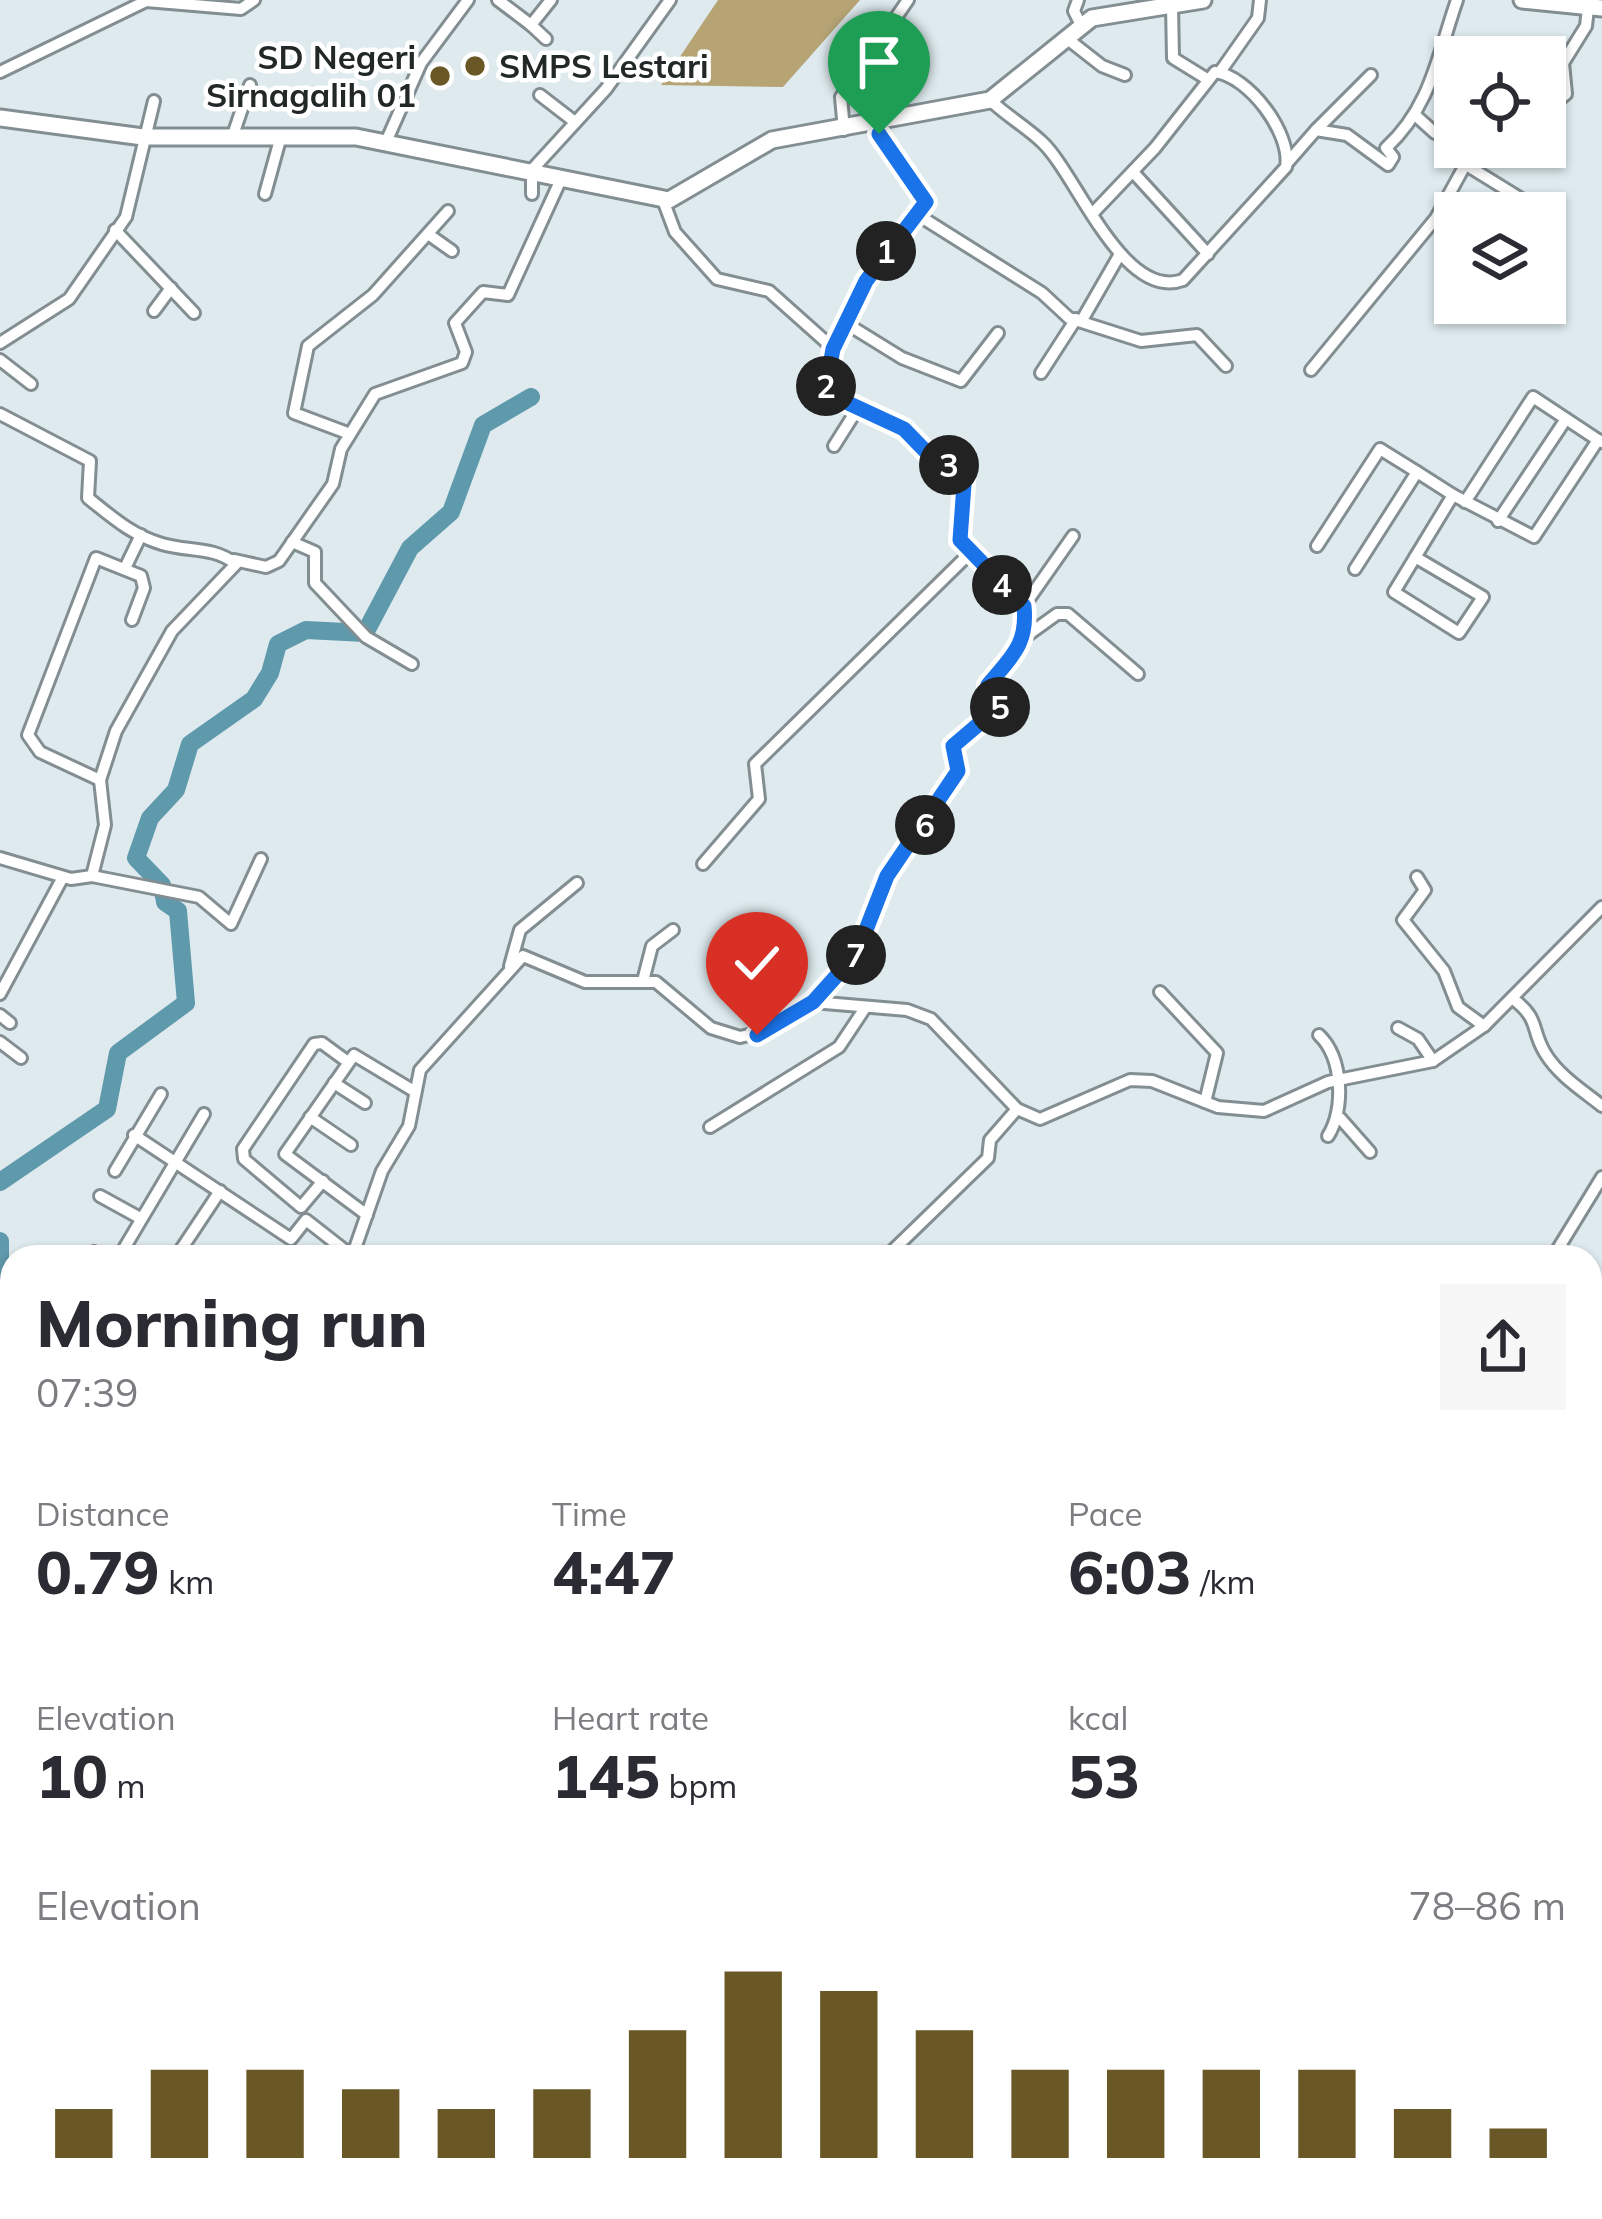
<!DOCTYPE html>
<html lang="en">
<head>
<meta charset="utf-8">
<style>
	body { margin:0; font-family:Mulish,sans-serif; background:#f7f7f7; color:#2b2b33; height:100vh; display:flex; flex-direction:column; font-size:45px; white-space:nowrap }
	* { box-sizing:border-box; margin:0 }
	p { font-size:39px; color:#7c7c81 }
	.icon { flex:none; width:66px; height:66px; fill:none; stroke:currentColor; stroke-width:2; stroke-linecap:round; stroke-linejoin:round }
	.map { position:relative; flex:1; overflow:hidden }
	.side { position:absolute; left:0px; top:1245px; width:1602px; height:975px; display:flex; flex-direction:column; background:#fff; border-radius:36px 36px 0 0; box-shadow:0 3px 9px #0004 }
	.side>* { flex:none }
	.tools { position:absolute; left:1434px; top:36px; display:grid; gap:24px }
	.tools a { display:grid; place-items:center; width:132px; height:132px; border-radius:0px; background:#fff; box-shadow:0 3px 9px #0004; font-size:60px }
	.pin { position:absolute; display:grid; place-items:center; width:102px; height:102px; color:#fff; margin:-123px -51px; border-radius:50% 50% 50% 0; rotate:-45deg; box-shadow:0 0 12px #0007 }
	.pin .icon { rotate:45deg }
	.km { position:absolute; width:60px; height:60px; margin:-30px; border-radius:50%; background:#222; color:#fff; font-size:33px; line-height:60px; text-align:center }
	.round { display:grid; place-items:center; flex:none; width:126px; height:126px; border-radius:0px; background:#f7f7f7 }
	.head { display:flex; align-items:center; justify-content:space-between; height:204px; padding:0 36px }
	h1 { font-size:66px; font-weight:800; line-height:90px }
	.stats { display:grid; grid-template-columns:repeat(3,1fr); gap:18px; height:204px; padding:12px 36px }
	.stats div { display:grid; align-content:center }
	.stats b { font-size:60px; font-weight:800 }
	.stats small { font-size:33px; font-weight:400 }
	.stats p { font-size:33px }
	.chart { height:336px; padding:24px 36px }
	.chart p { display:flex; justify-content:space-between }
	.chart svg { width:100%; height:216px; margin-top:12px; stroke:#695725; stroke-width:6 }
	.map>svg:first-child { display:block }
</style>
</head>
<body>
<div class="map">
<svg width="1602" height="2219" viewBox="0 0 1602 2219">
	<rect width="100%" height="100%" fill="#deeaee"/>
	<g fill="#b6a475">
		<polygon points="718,0 860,0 783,87 661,85"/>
		<polygon points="0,1903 12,1907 12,1990 0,1990 0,1951 8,1944 0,1927"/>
		<polygon points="12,2008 12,2113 3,2113 0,2017"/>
		<polygon points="0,2188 12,2195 12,2208 71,2208 78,2219 0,2219"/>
		<polygon points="330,2208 412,2208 417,2219 331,2219"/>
		<polygon points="652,2208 717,2208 716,2219 650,2219"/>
		<polygon points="1147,2208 1255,2208 1250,2219 1057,2219"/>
	</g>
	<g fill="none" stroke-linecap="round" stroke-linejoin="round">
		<g stroke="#5f99ac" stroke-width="3">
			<polyline points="1590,1703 1593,1668 1602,1655"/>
			<polyline points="1295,2219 1299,2208"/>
			<polyline points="1407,2219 1415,2208"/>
		</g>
		<g stroke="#5f99ac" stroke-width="18">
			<polyline points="0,1182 107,1109 118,1053 186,1003 178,911 165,902 162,885 136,858 150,818 176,790 190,744 254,699 270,673 278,644 306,630 365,633 410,548 451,512 483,425 531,397"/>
			<polyline points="0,1241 0,1285"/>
		</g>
		<g stroke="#838e92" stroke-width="16">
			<g id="street">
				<polyline points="498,0 531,25 551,0"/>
				<polyline points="1078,0 1074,11 1080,23"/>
				<polyline points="1172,5 1173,58 1207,79"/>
				<polyline points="531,25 546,39"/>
				<polyline points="1065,37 1102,66 1125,75"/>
				<polyline points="0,72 146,1 241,9 254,0"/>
				<polyline points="1220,72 1258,18 1260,0"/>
				<polyline points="540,95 575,122"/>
				<path d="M 990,100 C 1007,116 1026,127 1042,142 C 1076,173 1123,302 1183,280 L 1286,167 C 1292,134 1249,76 1215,72 L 1155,148 L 1092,214"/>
				<polyline points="1545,111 1566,94 1563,63 1586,26 1588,8"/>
				<polyline points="1415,115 1435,133"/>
				<path d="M 871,122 C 890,150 904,176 926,200 L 918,215"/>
				<polyline points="844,130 841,97 908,0"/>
				<polyline points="1316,130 1371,75"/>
				<polyline points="232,138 250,85"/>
				<polyline points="386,142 421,63 468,0"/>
				<path d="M 1288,162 L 1316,130 L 1347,135 L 1388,165 L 1393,157 L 1386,148 C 1431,107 1438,54 1457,0"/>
				<polyline points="1468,166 1523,200"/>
				<polyline points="530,172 606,89 670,0"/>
				<polyline points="1133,172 1208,254"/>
				<polyline points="265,194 281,136"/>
				<polyline points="532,194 532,173"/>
				<polyline points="663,200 675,232 717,279 769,291 834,349"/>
				<polyline points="115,230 194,313"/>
				<polyline points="428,234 452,251"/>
				<polyline points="154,311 171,288"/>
				<polyline points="1082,320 1120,254"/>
				<polyline points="847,324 902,358 961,381 998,333"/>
				<polyline points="0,343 69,299 126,217 154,101"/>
				<polyline points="0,360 31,384"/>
				<polyline points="1311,370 1436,218 1475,147"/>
				<polyline points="1041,373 1076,319"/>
				<path d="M 0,414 L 90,461 L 88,498 C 113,518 132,535 162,544 C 189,552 213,546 236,564 L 172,631 L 116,731 L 100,780 L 105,825 L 92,876 L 71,879 L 0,858"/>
				<polyline points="350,434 294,413 308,346 373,295 448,211"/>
				<polyline points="834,446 858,408"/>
				<polyline points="1465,502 1533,397 1598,440"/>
				<polyline points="1498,521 1566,419"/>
				<polyline points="292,542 315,552 315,583 366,637 412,664"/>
				<polyline points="1317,546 1380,449 1417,472"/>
				<polyline points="1415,557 1483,597 1459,633 1394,592 1453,495 1534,537 1598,440 1602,442"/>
				<polyline points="234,560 266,567 279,561 333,484 341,449 375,394 462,363 466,352 455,323 483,292 508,295 562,177"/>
				<polyline points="126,566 141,535"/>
				<polyline points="1355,569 1417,472 1453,495"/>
				<polyline points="1024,606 1073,536"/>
				<polyline points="1025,637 1057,614 1068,614 1138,674"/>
				<polyline points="100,780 40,752 28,735 96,558 141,576 144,588 132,620"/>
				<polyline points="703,864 759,799 755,764 969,554"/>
				<polyline points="92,876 199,897 231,924 261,859"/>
				<polyline points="1417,877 1425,890 1403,920 1444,971 1458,1007 1484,1026"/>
				<polyline points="510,966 520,930 577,883"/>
				<polyline points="643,981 652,946 673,930"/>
				<polyline points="1160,992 1217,1053 1205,1102"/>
				<polyline points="0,994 63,877"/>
				<path d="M 1512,998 C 1541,1020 1530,1028 1545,1053 C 1559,1076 1582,1090 1602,1106"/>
				<path d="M 813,1002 L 857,954 L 887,876 L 930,818 L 959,762 L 953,746 L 1000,707 L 988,685 C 996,675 1007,667 1015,657 C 1052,603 985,580 960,540 L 965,471 C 925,453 933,452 902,428 C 880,410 845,411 826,387 C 827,349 883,231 918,215 L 1042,293 L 1069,318 L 1141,341 L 1197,335 L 1226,366"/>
				<polyline points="0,1015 10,1023"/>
				<polyline points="1398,1028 1418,1039 1433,1061"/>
				<path d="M 1319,1035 C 1343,1058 1345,1110 1328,1136"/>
				<polyline points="0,1042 21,1058"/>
				<polyline points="334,1083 365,1103"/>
				<polyline points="310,1117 351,1145"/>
				<polyline points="1340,1118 1370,1152"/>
				<polyline points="710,1127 839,1047 865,1008"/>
				<polyline points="134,1135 291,1239 306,1220 352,1256"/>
				<polyline points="115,1171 161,1094"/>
				<polyline points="323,1181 301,1207 244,1159 243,1149 314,1044 322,1043 348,1062"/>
				<polyline points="100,1196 140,1218"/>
				<polyline points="367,1215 285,1154 354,1055 414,1091"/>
				<polyline points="94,1252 103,1257"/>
				<polyline points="119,1257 204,1114"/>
				<polyline points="176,1257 220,1191"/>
				<polyline points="352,1257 382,1171 409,1126 420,1070 523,956 585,982 656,982 711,1028 740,1037 765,1031 813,1002 907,1010 931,1019 1017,1109 1040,1119 1130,1080 1152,1081 1218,1107 1264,1111 1328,1082 1433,1061 1484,1026 1602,907"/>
				<polyline points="886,1257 988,1158 990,1140 1017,1109"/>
				<polyline points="1553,1257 1602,1177"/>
				<polyline points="0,1433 12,1441"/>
				<polyline points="0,1521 12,1506"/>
				<polyline points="1590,1617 1602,1617"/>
				<polyline points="0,2107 12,2075"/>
				<polyline points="130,2208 133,2219"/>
				<polyline points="309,2208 310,2219"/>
				<polyline points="767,2208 781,2219"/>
				<polyline points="1077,2219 1119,2208"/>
			</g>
		</g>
		<g stroke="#838e92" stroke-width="21">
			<g id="secondary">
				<polyline points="1522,0 1602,8"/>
				<polyline points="0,118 143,137 356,137 669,200 772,140 990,100 1092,18 1203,0"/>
			</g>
		</g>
		<use href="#street" stroke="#fff" stroke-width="10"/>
		<use href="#secondary" stroke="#fff" stroke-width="15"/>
	</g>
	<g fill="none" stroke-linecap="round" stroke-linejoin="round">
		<g stroke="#fff" stroke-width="24">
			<path id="route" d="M 757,1035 L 813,1002 L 857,953 L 887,876 L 958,771 L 953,746 L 1000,706 L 988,685 C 1011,657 1028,645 1024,606 L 960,540 L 965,471 L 935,461 L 904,429 L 835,397 L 826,387 L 833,349 L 866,281 L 926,202 L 879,134"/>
		</g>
		<use href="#route" stroke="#1a73e8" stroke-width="15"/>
	</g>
	<g fill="#695725" stroke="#fff" stroke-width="4.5">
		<circle cx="475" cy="66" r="12"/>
		<circle cx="440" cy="76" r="12"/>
	</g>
	<g text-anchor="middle" stroke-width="9" stroke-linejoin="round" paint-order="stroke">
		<g font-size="33" font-weight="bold" fill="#222728" stroke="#fff" text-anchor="end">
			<text x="416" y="69">SD Negeri<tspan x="416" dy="38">Sirnagalih 01</tspan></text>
			<text x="499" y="78" text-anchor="start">SMPS Lestari</text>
		</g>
	</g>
</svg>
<div class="tools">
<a><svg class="icon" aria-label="locate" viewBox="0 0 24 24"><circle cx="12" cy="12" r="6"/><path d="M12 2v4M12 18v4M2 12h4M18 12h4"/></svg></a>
<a><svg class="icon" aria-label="layers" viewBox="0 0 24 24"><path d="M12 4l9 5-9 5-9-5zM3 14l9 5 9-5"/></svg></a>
</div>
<div class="pin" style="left:879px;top:134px;background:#1e9e55"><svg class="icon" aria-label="arrive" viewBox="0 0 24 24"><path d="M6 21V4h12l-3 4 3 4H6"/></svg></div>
<div class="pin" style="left:757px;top:1035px;background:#d93025"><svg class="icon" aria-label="check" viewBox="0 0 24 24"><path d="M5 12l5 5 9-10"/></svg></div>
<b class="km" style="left:886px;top:251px">1</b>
<b class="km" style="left:826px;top:386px">2</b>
<b class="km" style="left:949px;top:465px">3</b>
<b class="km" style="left:1002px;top:585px">4</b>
<b class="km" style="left:1000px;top:707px">5</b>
<b class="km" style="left:925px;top:825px">6</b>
<b class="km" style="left:856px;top:955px">7</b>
<section class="side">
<div class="head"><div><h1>Morning run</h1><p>07:39</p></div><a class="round"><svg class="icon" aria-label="share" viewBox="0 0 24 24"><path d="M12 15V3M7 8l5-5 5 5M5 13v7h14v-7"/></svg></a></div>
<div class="stats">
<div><p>Distance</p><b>0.79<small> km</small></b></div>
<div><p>Time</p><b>4:47</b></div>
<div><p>Pace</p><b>6:03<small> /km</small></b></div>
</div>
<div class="stats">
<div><p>Elevation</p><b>10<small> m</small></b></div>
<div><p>Heart rate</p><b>145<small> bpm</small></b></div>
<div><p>kcal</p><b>53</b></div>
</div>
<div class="chart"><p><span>Elevation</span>78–86 m</p>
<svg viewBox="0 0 160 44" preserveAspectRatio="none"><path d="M5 44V34M15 44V26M25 44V26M35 44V30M45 44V34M55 44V30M65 44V18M75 44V6M85 44V10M95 44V18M105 44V26M115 44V26M125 44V26M135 44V26M145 44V34M155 44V38"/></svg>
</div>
</section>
</div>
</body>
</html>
